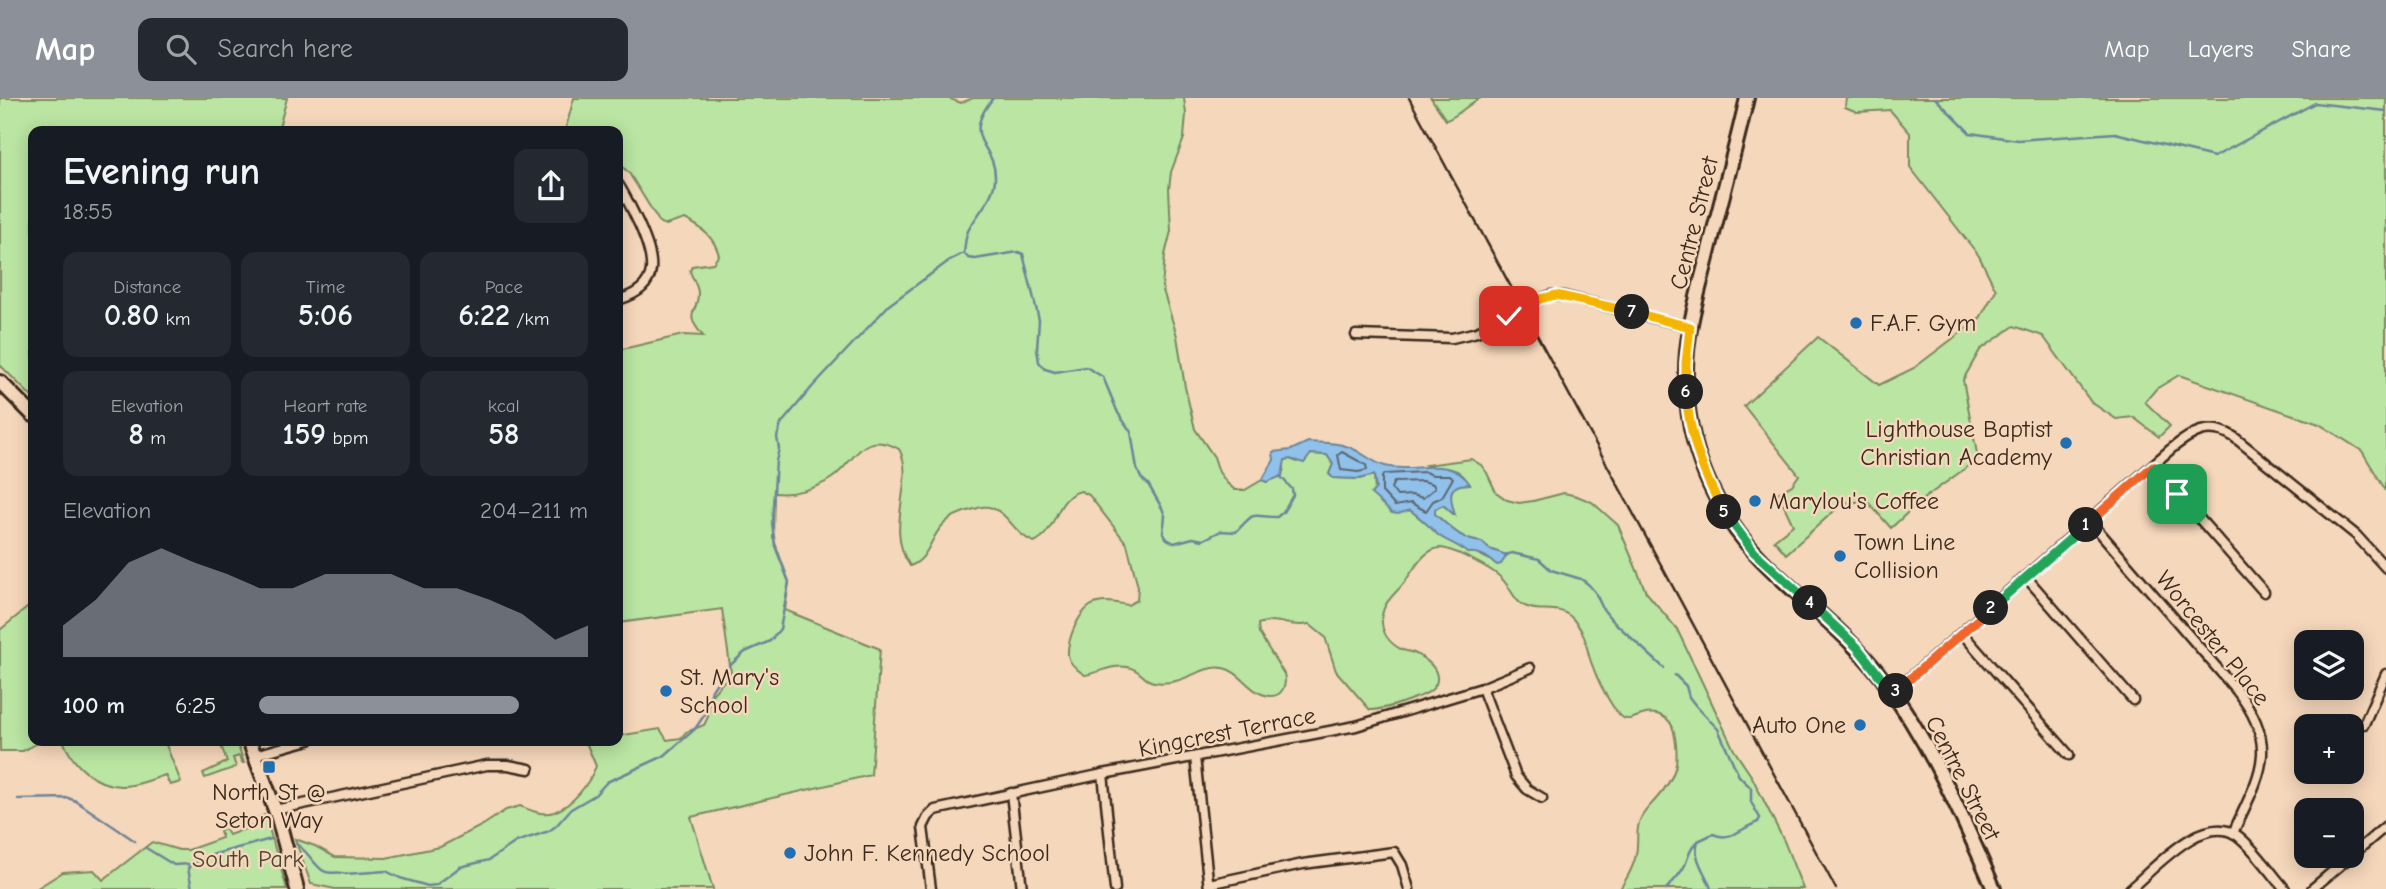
<!DOCTYPE html>
<html lang="en">
<head>
<meta charset="utf-8">
<style>
	body { margin:0; font-family:"Comic Neue",sans-serif; background:#242831; color:#f1f3f6; height:100vh; display:flex; flex-direction:column; font-size:26px; white-space:nowrap }
	* { box-sizing:border-box; margin:0 }
	p { font-size:23px; color:#9ea1a6 }
	.icon { flex:none; width:38px; height:38px; fill:none; stroke:currentColor; stroke-width:2; stroke-linecap:round; stroke-linejoin:round }
	.map { position:relative; flex:1; overflow:hidden }
	.sheet { position:absolute; left:28px; top:28px; width:595px; height:620px; display:flex; flex-direction:column; background:#171b24; border-radius:14px; box-shadow:0 4px 18px #0003 }
	.sheet>* { flex:none }
	.buttons { position:absolute; left:2294px; top:532px; display:grid; gap:14px }
	.buttons a { display:grid; place-items:center; width:70px; height:70px; border-radius:14px; background:#171b24; box-shadow:0 4px 18px #0003; font-size:35px }
	.pin { position:absolute; display:grid; place-items:center; width:60px; height:60px; color:#fff; margin:-30px; border-radius:14px; box-shadow:0 4px 10px #0006 }
	.km { position:absolute; width:35px; height:35px; margin:-18px; border-radius:50%; background:#222; color:#fff; font-size:19px; line-height:35px; text-align:center }
	.round { display:grid; place-items:center; flex:none; width:74px; height:74px; border-radius:14px; background:#242831 }
	.head { display:flex; align-items:center; justify-content:space-between; height:119px; padding:0 35px }
	h1 { font-size:38px; font-weight:600; line-height:52px }
	.metrics { display:grid; grid-template-columns:repeat(3,1fr); gap:10px; height:119px; padding:7px 35px }
	.metrics div { display:grid; align-content:center; border-radius:14px; background:#242831; text-align:center }
	.metrics b { font-size:30px; font-weight:600 }
	.metrics small { font-size:19px; font-weight:400 }
	.metrics p { font-size:19px }
	.chart { height:196px; padding:14px 35px }
	.chart p { display:flex; justify-content:space-between }
	.chart svg { width:100%; height:126px; margin-top:7px; fill:#8c9099; opacity:.7 }
	ul { padding:0 35px; list-style:none; font-size:23px }
	li { display:grid; grid-template-columns:112px 84px 1fr; align-items:center; height:52px }
	li i { height:18px; border-radius:9px; background:#8c9099 }
	header { display:flex; align-items:center; gap:42px; box-sizing:border-box; height:98px; padding:0 35px; background:#8c9099; color:#fff }
	header strong { font-size:33px }
	nav { display:flex; gap:38px; margin-inline-start:auto; font-size:24px }
	.search { width:490px; height:63px; background:#242831; display:flex; align-items:center; gap:18px; box-sizing:border-box; padding:0 24px; border-radius:14px; color:#9ea1a6; font-size:26px }
	.map>svg:first-child { display:block }
</style>
</head>
<body>
<header>
<strong>Map</strong>
<div class="search"><svg class="icon" aria-label="search" viewBox="0 0 24 24"><circle cx="10" cy="10" r="6"/><path d="M15 15l6 6"/></svg>Search here</div>
<nav><a>Map</a><a>Layers</a><a>Share</a></nav>
</header>
<div class="map">
<svg width="2386" height="791" viewBox="0 0 2386 791">
	<rect width="100%" height="100%" fill="#f5d7bb"/>
	<filter id="ink" filterUnits="userSpaceOnUse"><feTurbulence type="fractalNoise" baseFrequency=".0143" numOctaves="2"/><feDisplacementMap in="SourceGraphic" scale="14" xChannelSelector="R" yChannelSelector="G"/><feConvolveMatrix kernelMatrix="1 2 1 2 8 2 1 2 1" color-interpolation-filters="sRGB"/></filter>
	<g filter="url(#ink)">
		<g fill="#bae5a2" stroke="#7a8860" stroke-width="2">
			<polygon points="0,0 287,0 278,33 33,33 33,300 0,267"/>
			<path d="M 574,0 L 948,0 L 961,5 L 973,0 L 1184,0 L 1186,16 L 1184,40 L 1171,74 L 1169,91 L 1171,133 L 1165,157 L 1162,189 L 1177,238 L 1185,289 L 1195,331 L 1214,359 L 1219,374 L 1227,385 L 1235,392 L 1245,392 L 1262,382 L 1267,384 L 1284,372 L 1284,362 L 1290,361 L 1297,364 L 1311,356 L 1327,357 L 1333,366 L 1329,376 L 1333,380 L 1359,381 L 1374,377 L 1375,397 L 1392,415 L 1410,412 L 1441,438 L 1455,444 L 1467,455 L 1474,454 L 1492,463 L 1506,457 L 1489,451 L 1482,444 C 1462,443 1449,428 1435,416 L 1435,411 L 1443,407 L 1453,416 C 1451,399 1445,386 1469,386 C 1456,363 1445,375 1426,367 L 1471,361 L 1481,367 L 1487,375 L 1496,394 L 1507,402 L 1519,405 L 1533,403 L 1564,395 L 1577,398 L 1592,404 L 1618,427 L 1646,494 L 1677,531 L 1734,652 L 1752,679 L 1784,743 L 1803,791 L 1620,791 C 1628,779 1637,763 1637,747 C 1638,737 1636,732 1640,722 C 1643,714 1650,708 1656,701 C 1677,678 1680,664 1674,634 C 1671,618 1656,613 1642,617 C 1637,618 1631,622 1627,621 C 1621,621 1615,612 1612,607 C 1605,596 1597,581 1593,569 C 1584,549 1590,541 1573,521 C 1558,504 1536,518 1520,505 C 1512,498 1509,487 1501,480 C 1493,471 1452,450 1440,450 C 1424,451 1414,471 1406,482 C 1396,497 1380,504 1382,525 C 1383,536 1390,545 1399,550 C 1403,553 1409,553 1414,555 C 1441,568 1448,590 1415,600 C 1401,605 1385,612 1370,612 L 1336,573 L 1325,539 L 1309,526 C 1289,531 1279,518 1258,526 L 1259,535 L 1284,576 C 1287,586 1283,599 1269,598 C 1250,596 1241,573 1223,570 C 1204,567 1188,582 1171,584 C 1138,588 1148,573 1127,569 C 1114,566 1097,575 1085,577 C 1077,572 1069,566 1068,557 C 1067,542 1078,516 1090,508 C 1102,501 1116,505 1128,507 L 1137,502 L 1138,489 L 1127,446 L 1089,397 L 1081,393 C 1054,399 1058,434 1034,444 C 1016,438 1009,416 992,410 C 985,407 979,410 971,412 C 925,423 938,457 910,468 C 883,429 917,382 899,351 C 862,330 855,364 832,380 C 816,391 793,397 774,395 L 773,439 L 789,484 L 785,512 L 880,551 L 871,677 L 691,719 L 713,791 L 335,791 L 311,786 L 295,741 L 315,748 L 335,759 L 386,760 L 440,749 L 483,727 L 506,712 L 520,708 C 530,712 542,718 554,714 C 573,707 589,686 596,668 L 585,642 L 618,642 L 618,638 L 660,631 L 667,642 L 681,640 L 686,634 L 704,627 L 708,619 L 709,600 L 731,575 L 722,511 L 618,525 L 618,252 L 683,237 L 703,238 C 682,212 698,218 698,195 C 698,188 692,180 690,173 L 692,168 L 713,165 L 719,157 C 714,139 701,129 685,121 L 666,127 L 660,125 L 629,75 L 618,65 L 618,33 L 565,33 Z"/>
			<path d="M 1431,0 L 1481,0 C 1468,5 1458,19 1446,22 Z"/>
			<polygon points="1846,0 2386,0 2386,393 2362,353 2319,326 2179,277 2156,291 2145,304 2170,328 2159,339 2133,319 2116,321 2091,304 2043,238 2014,228 1980,252 1963,282 1978,361 1919,404 1891,430 1867,403 1843,405 1786,456 1774,442 1793,427 1778,395 1792,387 1799,377 1744,308 1818,239 1879,287 1914,270 1980,220 1996,192 1979,158 1910,69 1910,35 1890,12 1857,14 1845,9"/>
			<polygon points="33,505 33,642 43,642 23,653 0,653 0,532"/>
			<path d="M 63,642 L 164,642 L 181,684 L 170,687 L 165,677 C 151,682 135,688 121,688 C 95,688 71,665 63,642 Z"/>
			<polygon points="219,642 236,642 244,665 242,665 239,658 233,660 236,669 205,680 203,675 227,664"/>
			<polygon points="265,717 287,791 36,791 63,774 94,772 103,782 152,744 179,752 188,752 222,740 220,734 222,732 226,732 229,737 261,725 259,719"/>
		</g>
		<path fill="#8fc1eb" stroke="#6d8599" stroke-width="2" d="M 1308,344 C 1320,345 1335,344 1346,348 C 1360,352 1371,364 1385,368 C 1414,376 1450,356 1470,386 C 1445,386 1450,400 1455,417 L 1443,407 L 1435,411 L 1435,416 C 1449,428 1462,443 1482,444 L 1489,451 L 1507,457 L 1501,466 L 1497,467 C 1488,460 1480,453 1468,455 C 1458,446 1446,444 1437,436 C 1429,428 1420,419 1410,412 L 1398,416 L 1392,415 L 1371,396 L 1376,390 L 1374,377 L 1359,381 L 1333,380 L 1329,376 L 1333,366 L 1327,357 L 1311,356 L 1304,365 L 1290,361 L 1285,362 L 1282,378 L 1267,384 L 1262,382 L 1274,362 L 1273,354 L 1291,352 Z"/>
		<g fill="none" stroke-linecap="round" stroke-linejoin="round">
			<g stroke="#5d6670" stroke-width="2">
				<polygon points="1342,354 1366,367 1367,372 1358,374 1341,372 1338,357"/>
				<polygon points="1425,374 1433,377 1450,377 1453,380 1442,399 1433,403 1426,413 1411,405 1395,408 1382,394 1382,379 1384,376"/>
				<polygon points="1423,383 1433,386 1435,390 1423,400 1412,397 1397,398 1391,390 1394,384"/>
			</g>
			<g stroke="#6d8599" stroke-width="2.5">
				<path d="M 993,0 C 959,43 996,45 995,80 C 995,99 976,117 968,133 C 965,140 965,148 964,155 L 968,160 L 975,161 L 1018,154 L 1023,156 L 1039,222 L 1037,251 L 1039,264 L 1045,271 L 1055,274 L 1086,269 L 1103,279 L 1118,315 L 1131,334 L 1137,371 L 1141,380 L 1148,386 L 1162,410 L 1165,418 L 1163,435 L 1167,441 L 1174,445 L 1193,440 L 1203,442 L 1221,433 L 1236,434 C 1258,411 1248,419 1277,419 L 1283,414 L 1293,397 L 1292,391 L 1280,378"/>
				<polyline points="1935,0 1970,35 2018,42 2115,35 2214,59 2315,5 2386,13"/>
				<polyline points="1504,457 1512,455 1539,461 1551,472 1581,481 1588,486 1595,494 1603,511 1611,521 1664,570"/>
				<path d="M 1675,577 L 1686,588 L 1689,599 L 1696,608 L 1718,631 L 1739,678 L 1751,690 L 1751,704 L 1760,720 L 1758,724 C 1741,730 1731,744 1713,736 L 1698,743 C 1692,761 1706,774 1711,791"/>
				<polyline points="18,701 68,700 76,703 135,743"/>
				<path d="M 296,746 C 307,752 312,764 322,772 C 330,778 337,772 345,776 L 386,773 L 400,780 L 428,788 L 436,787 L 460,769 L 489,762 L 516,744 L 549,733 L 556,728 L 571,711 L 595,697 L 607,684 L 664,658 L 695,631 L 705,616 L 712,592 L 726,571 L 745,554 L 770,543 L 780,531 L 789,484 L 775,448 L 772,424 L 776,363 L 779,351 L 777,339 L 781,326 L 813,288 L 889,207 L 950,162 L 964,155"/>
				<polyline points="146,750 174,767 190,766"/>
				<polyline points="192,791 188,770 192,766 208,758 271,741"/>
				<path d="M 1666,791 C 1673,784 1681,776 1685,767 C 1689,758 1689,752 1696,745"/>
			</g>
			<g stroke="#3b2a1e" stroke-width="13">
				<g id="street">
					<path d="M 618,86 C 626,98 632,112 639,126 C 654,160 663,189 618,202"/>
					<polyline points="1540,201 1551,197 1564,198 1690,229"/>
					<polyline points="1356,237 1452,240 1477,234 1509,218"/>
					<polyline points="2153,368 2264,494"/>
					<path d="M 2090,423 L 2237,593 C 2281,649 2259,678 2233,735"/>
					<polyline points="2026,479 2133,602"/>
					<polyline points="1962,535 2069,657"/>
					<polyline points="1482,590 1516,678 1527,691 1542,700"/>
					<path d="M 1893,595 L 2171,351 C 2191,335 2209,323 2234,339 L 2356,437 L 2386,470"/>
					<polyline points="2364,626 2386,576"/>
					<polyline points="255,657 309,642"/>
					<polyline points="1195,659 1209,791"/>
					<polyline points="1103,676 1115,791"/>
					<polyline points="1011,695 1022,791"/>
					<polyline points="275,712 487,667 508,667 529,671"/>
					<polyline points="2352,757 2386,728"/>
					<polyline points="1209,786 1303,766 1394,754 1402,767 1409,791"/>
					<polyline points="931,791 923,729 928,719 935,712 1103,676 1356,628 1482,590 1530,570"/>
					<path d="M 2130,791 C 2155,770 2204,713 2238,738 C 2256,752 2270,774 2285,791"/>
					<polyline points="2312,791 2351,758"/>
				</g>
			</g>
			<g stroke="#3b2a1e" stroke-width="18">
				<g id="secondary">
					<path d="M 1747,0 C 1735,53 1720,106 1707,160 C 1697,199 1685,238 1686,279 C 1686,347 1714,414 1761,461 C 1801,502 1847,534 1882,580 C 1930,644 1962,718 1994,791"/>
					<polyline points="0,284 33,317"/>
					<polyline points="249,642 278,720 297,791"/>
				</g>
			</g>
			<use href="#street" stroke="#f5d7bb" stroke-width="8"/>
			<use href="#secondary" stroke="#f5d7bb" stroke-width="12"/>
			<polyline stroke="#3b2a1e" stroke-width="2.5" points="1409,0 1836,791"/>
			<g stroke="#3b2a1e" stroke-width="13" stroke-linecap="butt">
				<polyline id="street-bridge" points="1509,218 1540,201"/>
			</g>
			<use href="#street-bridge" stroke="#f5d7bb" stroke-width="8"/>
		</g>
	</g>
	<g fill="none" stroke-linecap="round" stroke-linejoin="round" filter="url(#ink)">
		<g stroke="#fff" stroke-width="14">
			<polyline id="split-1" points="2086,427 2153,368 2177,396"/>
		</g>
		<g stroke="#fff" stroke-width="14">
			<polyline id="split-2" points="1991,510 2086,427"/>
		</g>
		<g stroke="#fff" stroke-width="14">
			<polyline id="split-3" points="1896,593 1991,510"/>
		</g>
		<g stroke="#fff" stroke-width="14">
			<polyline id="split-4" points="1810,505 1857,549 1893,595 1896,593"/>
		</g>
		<g stroke="#fff" stroke-width="14">
			<polyline id="split-5" points="1724,414 1754,454 1810,505"/>
		</g>
		<g stroke="#fff" stroke-width="14">
			<path id="split-6" d="M 1686,294 C 1689,337 1703,377 1724,414"/>
		</g>
		<g stroke="#fff" stroke-width="14">
			<polyline id="split-7" points="1632,214 1690,229 1686,265 1686,294"/>
		</g>
		<g stroke="#fff" stroke-width="14">
			<polyline id="split-8" points="1509,218 1540,201 1556,197 1632,214"/>
		</g>
		<use href="#split-1" stroke="#f0652b" stroke-width="9"/>
		<use href="#split-2" stroke="#22a559" stroke-width="9"/>
		<use href="#split-3" stroke="#f0652b" stroke-width="9"/>
		<use href="#split-4" stroke="#22a559" stroke-width="9"/>
		<use href="#split-5" stroke="#22a559" stroke-width="9"/>
		<use href="#split-6" stroke="#f5b400" stroke-width="9"/>
		<use href="#split-7" stroke="#f5b400" stroke-width="9"/>
		<use href="#split-8" stroke="#f5b400" stroke-width="9"/>
	</g>
	<g fill="#1f6fb2" stroke="#f5d7bb" stroke-width="2.5">
		<circle cx="1856" cy="225" r="7"/>
		<circle cx="2066" cy="345" r="7"/>
		<circle cx="1755" cy="403" r="7"/>
		<circle cx="1840" cy="458" r="7"/>
		<circle cx="666" cy="593" r="7"/>
		<circle cx="1860" cy="627" r="7"/>
		<rect x="262" y="662" width="14" height="14" rx="3.5"/>
		<circle cx="790" cy="755" r="7"/>
	</g>
	<g text-anchor="middle" stroke-width="5" stroke-linejoin="round" paint-order="stroke">
		<g font-size="24" fill="#3b2a1e" stroke="#f5d7bb">
			<text transform="translate(1694 125) rotate(-76)" y="8">Centre Street</text>
			<text transform="translate(2213 540) rotate(51)" y="8">Worcester Place</text>
			<text transform="translate(1227 634) rotate(-11)" y="8">Kingcrest Terrace</text>
			<text transform="translate(1963 680) rotate(63)" y="8">Centre Street</text>
		</g>
		<g font-size="24" fill="#3b2a1e" stroke="#f5d7bb" text-anchor="start">
			<text x="1870" y="233">F.A.F. Gym</text>
			<text x="2052" y="339" text-anchor="end">Lighthouse Baptist<tspan x="2052" dy="28">Christian Academy</tspan></text>
			<text x="1769" y="411">Marylou's Coffee</text>
			<text x="1854" y="452">Town Line<tspan x="1854" dy="28">Collision</tspan></text>
			<text x="680" y="587">St. Mary's<tspan x="680" dy="28">School</tspan></text>
			<text x="1846" y="635" text-anchor="end">Auto One</text>
			<text x="269" y="702" text-anchor="middle">North St @<tspan x="269" dy="28">Seton Way</tspan></text>
			<text x="804" y="763">John F. Kennedy School</text>
		</g>
		<g font-size="24" fill="#4e4632" stroke="#f5d7bb">
			<text x="248" y="769">South Park</text>
		</g>
	</g>
</svg>
<div class="buttons">
<a><svg class="icon" aria-label="layers" viewBox="0 0 24 24"><path d="M12 4l9 5-9 5-9-5zM3 14l9 5 9-5"/></svg></a>
<a>+</a>
<a>−</a>
</div>
<div class="pin" style="left:2177px;top:396px;background:#1e9e55"><svg class="icon" aria-label="arrive" viewBox="0 0 24 24"><path d="M6 21V4h12l-3 4 3 4H6"/></svg></div>
<div class="pin" style="left:1509px;top:218px;background:#d93025"><svg class="icon" aria-label="check" viewBox="0 0 24 24"><path d="M5 12l5 5 9-10"/></svg></div>
<b class="km" style="left:2086px;top:427px">1</b>
<b class="km" style="left:1991px;top:510px">2</b>
<b class="km" style="left:1896px;top:593px">3</b>
<b class="km" style="left:1810px;top:505px">4</b>
<b class="km" style="left:1724px;top:414px">5</b>
<b class="km" style="left:1686px;top:294px">6</b>
<b class="km" style="left:1632px;top:214px">7</b>
<section class="sheet">
<div class="head"><div><h1>Evening run</h1><p>18:55</p></div><a class="round"><svg class="icon" aria-label="share" viewBox="0 0 24 24"><path d="M12 15V3M7 8l5-5 5 5M5 13v7h14v-7"/></svg></a></div>
<div class="metrics">
<div><p>Distance</p><b>0.80<small> km</small></b></div>
<div><p>Time</p><b>5:06</b></div>
<div><p>Pace</p><b>6:22<small> /km</small></b></div>
</div>
<div class="metrics">
<div><p>Elevation</p><b>8<small> m</small></b></div>
<div><p>Heart rate</p><b>159<small> bpm</small></b></div>
<div><p>kcal</p><b>58</b></div>
</div>
<div class="chart"><p><span>Elevation</span>204–211 m</p>
<svg viewBox="0 0 160 44" preserveAspectRatio="none"><path d="M0 44V33L10 24L20 11L30 6L40 11L50 15L60 20L70 20L80 15L90 15L100 15L110 20L120 20L130 24L140 29L150 38L160 33V44z"/></svg>
</div>
<ul>
<li><b>100 m</b>6:25<i style="width:79%"></i></li>
</ul>
</section>
</div>
</body>
</html>
